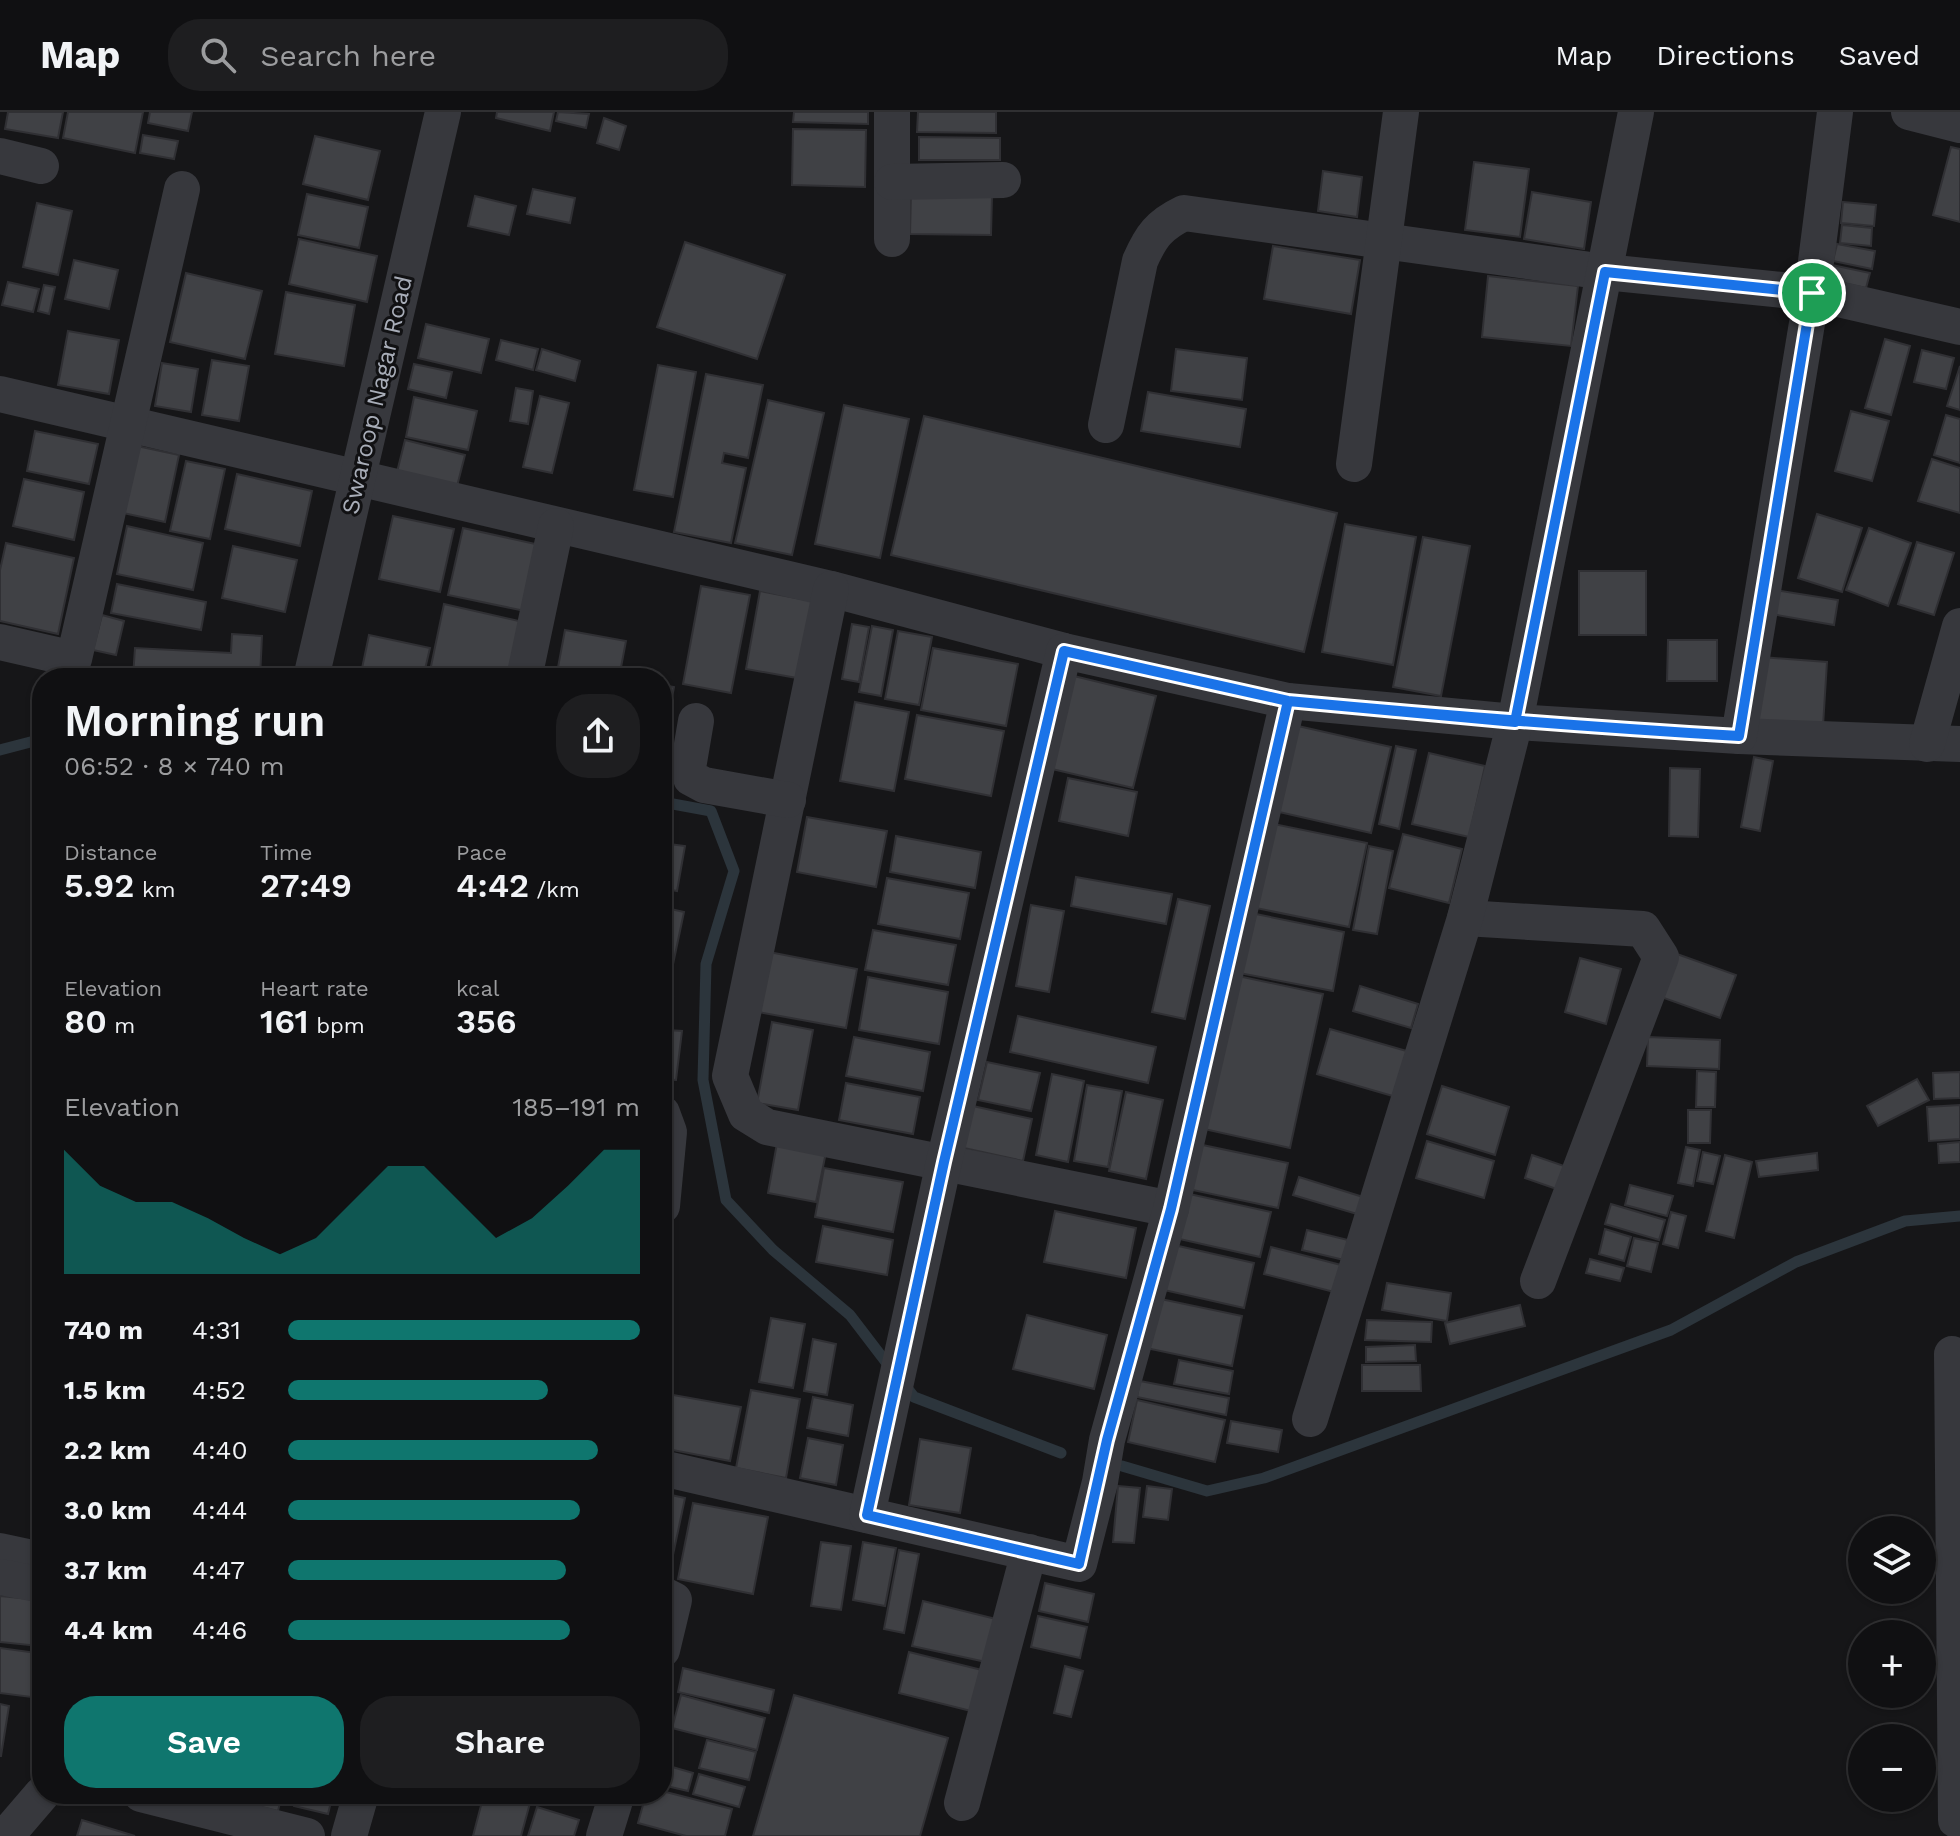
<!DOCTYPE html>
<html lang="en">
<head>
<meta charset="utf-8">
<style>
	body { margin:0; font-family:"Work Sans",sans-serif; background:#1e1e20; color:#f1f3f6; height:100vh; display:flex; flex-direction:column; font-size:30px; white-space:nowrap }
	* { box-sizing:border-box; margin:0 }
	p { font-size:26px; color:#9c9d9f }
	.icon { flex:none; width:44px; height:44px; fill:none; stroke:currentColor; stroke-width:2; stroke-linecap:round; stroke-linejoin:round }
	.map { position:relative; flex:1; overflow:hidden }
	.side { position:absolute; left:32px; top:556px; width:640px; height:1136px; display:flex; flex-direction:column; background:#101012; border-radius:32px; box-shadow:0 2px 6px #0004,0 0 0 2px #303032 }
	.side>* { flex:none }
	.tools { position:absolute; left:1848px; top:1404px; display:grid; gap:16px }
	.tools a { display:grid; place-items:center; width:88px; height:88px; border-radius:50%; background:#101012; box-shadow:0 2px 6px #0004,0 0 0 2px #303032; font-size:40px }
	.pin { position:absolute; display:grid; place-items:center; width:68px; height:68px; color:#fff; margin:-34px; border:4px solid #fff; border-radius:50%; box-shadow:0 2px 8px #0007 }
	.round { display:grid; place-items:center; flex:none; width:84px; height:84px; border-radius:32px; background:#1e1e20 }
	.overview { display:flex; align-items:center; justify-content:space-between; height:136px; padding:0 32px }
	h1 { font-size:44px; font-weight:600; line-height:60px }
	.metrics { display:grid; grid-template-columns:repeat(3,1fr); gap:12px; height:136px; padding:8px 32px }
	.metrics div { display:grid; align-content:center }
	.metrics b { font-size:34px; font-weight:600 }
	.metrics small { font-size:22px; font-weight:400 }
	.metrics p { font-size:22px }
	.chart { height:224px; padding:16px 32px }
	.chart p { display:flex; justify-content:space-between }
	.chart svg { width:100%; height:144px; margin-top:8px; fill:#0f766e; opacity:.7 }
	.cta { display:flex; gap:16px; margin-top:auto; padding:16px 32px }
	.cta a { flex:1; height:92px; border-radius:32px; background:#0f766e; color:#fff; font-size:32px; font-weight:600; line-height:92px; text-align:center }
	.cta a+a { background:#1e1e20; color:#f1f3f6 }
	ul { padding:0 32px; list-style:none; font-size:26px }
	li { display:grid; grid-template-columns:128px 96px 1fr; align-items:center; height:60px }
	li i { height:20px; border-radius:10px; background:#0f766e }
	header { display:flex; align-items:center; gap:48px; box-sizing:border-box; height:112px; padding:0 40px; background:#101012; border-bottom:2px solid #303032 }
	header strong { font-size:38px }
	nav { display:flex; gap:44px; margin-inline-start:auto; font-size:28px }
	.search { width:560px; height:72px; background:#1e1e20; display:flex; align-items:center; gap:20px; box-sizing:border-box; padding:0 28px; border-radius:32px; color:#9c9d9f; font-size:30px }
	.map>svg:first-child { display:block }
</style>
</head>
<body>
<header>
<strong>Map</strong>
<div class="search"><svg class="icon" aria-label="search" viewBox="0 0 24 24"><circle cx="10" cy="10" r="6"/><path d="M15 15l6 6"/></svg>Search here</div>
<nav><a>Map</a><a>Directions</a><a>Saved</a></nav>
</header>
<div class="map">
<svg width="1960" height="1724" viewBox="0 0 1960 1724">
	<rect width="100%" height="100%" fill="#161618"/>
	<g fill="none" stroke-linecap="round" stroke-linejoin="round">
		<g stroke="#2c353c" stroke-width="11">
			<polyline points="0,638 42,627"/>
			<polyline points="662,690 711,699 734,759 706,852 703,968 726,1088 773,1138 850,1203 892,1258"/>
			<polyline points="903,1271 914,1285 1061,1341"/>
			<polyline points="1122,1354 1207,1379 1264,1366 1671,1218 1796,1150 1905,1109 1960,1104"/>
		</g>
	</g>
	<g fill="#404145" stroke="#303034" stroke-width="2">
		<polygon points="8,0 63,0 58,26 5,17"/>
		<polygon points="68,0 143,0 135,41 63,26"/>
		<polygon points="150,0 192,0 188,19 148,11"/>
		<polygon points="497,0 554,0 550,19 496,6"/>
		<polygon points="558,0 589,2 586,16 556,9"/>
		<polygon points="794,0 868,0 868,12 793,10"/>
		<polygon points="918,0 996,0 996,21 917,20"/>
		<polygon points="604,6 626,14 619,38 597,31"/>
		<polygon points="793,17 866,18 865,75 792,73"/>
		<polygon points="143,23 178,29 174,47 140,41"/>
		<polygon points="315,24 380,39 368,88 303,72"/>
		<polygon points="919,25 1000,26 1000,48 919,48"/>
		<polygon points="1951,35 1960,37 1960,110 1933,103"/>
		<polygon points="1474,50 1529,57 1520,125 1465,118"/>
		<polygon points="1323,59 1362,65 1357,105 1318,99"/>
		<polygon points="533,77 575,86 570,111 527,102"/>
		<polygon points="1532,80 1591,90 1584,137 1524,127"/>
		<polygon points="307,82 368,95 359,136 298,123"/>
		<polygon points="911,82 992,84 991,123 910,122"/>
		<polygon points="475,84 516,94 509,123 468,114"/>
		<polygon points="1843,90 1876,93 1874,114 1841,111"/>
		<polygon points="37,91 72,99 58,163 23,155"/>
		<polygon points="1842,113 1872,116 1871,134 1840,131"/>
		<polygon points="299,127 377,144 367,190 289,172"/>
		<polygon points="685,130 785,163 757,247 657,215"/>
		<polygon points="1837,132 1875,139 1872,157 1833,149"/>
		<polygon points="1273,134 1360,148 1351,202 1264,187"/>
		<polygon points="74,148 118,158 109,197 65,187"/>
		<polygon points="1832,153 1870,161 1866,176 1829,168"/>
		<polygon points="186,161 262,179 245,247 170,230"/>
		<polygon points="1488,164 1578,174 1571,234 1482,225"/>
		<polygon points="8,170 39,177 33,200 2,193"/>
		<polygon points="44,173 55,175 49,202 38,199"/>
		<polygon points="286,180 355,193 344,254 275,242"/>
		<polygon points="426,212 489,227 481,261 418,246"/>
		<polygon points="68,219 119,228 109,282 58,273"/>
		<polygon points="1885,227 1910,234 1891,303 1865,296"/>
		<polygon points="501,228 538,237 533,258 496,248"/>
		<polygon points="542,237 580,249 575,269 536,258"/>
		<polygon points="1176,237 1247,246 1242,288 1171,279"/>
		<polygon points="1922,238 1954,246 1946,277 1914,270"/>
		<polygon points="212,248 249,254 239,309 202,303"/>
		<polygon points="162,251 198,257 191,300 155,294"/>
		<polygon points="414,252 452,260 446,286 408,277"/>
		<polygon points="658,253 696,260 673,385 634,378"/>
		<polygon points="1960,254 1960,298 1947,294"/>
		<polygon points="706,262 763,273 748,346 724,341 722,351 746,356 731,431 674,420"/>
		<polygon points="516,276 533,279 528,312 510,309"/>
		<polygon points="1148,280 1246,297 1240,335 1141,319"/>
		<polygon points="540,284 569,291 552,361 523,355"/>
		<polygon points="414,285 477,299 468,338 406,325"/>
		<polygon points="768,288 824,301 792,443 735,431"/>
		<polygon points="844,293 909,307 880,446 815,432"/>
		<polygon points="1851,299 1889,309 1872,369 1835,359"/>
		<polygon points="1946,303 1960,307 1960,351 1934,343"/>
		<polygon points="924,304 1337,401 1304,540 891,443"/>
		<polygon points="35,319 98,332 89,372 27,359"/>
		<polygon points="405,328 465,343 455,382 395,368"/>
		<polygon points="137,334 179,343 165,410 123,401"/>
		<polygon points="1932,347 1960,356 1960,401 1918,389"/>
		<polygon points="186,349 225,357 210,427 170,419"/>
		<polygon points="237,362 312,379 300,434 225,417"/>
		<polygon points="24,367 84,380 74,428 13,414"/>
		<polygon points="1817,402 1862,416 1842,480 1798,466"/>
		<polygon points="393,404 454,417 440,480 379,467"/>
		<polygon points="1345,412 1416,425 1393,553 1322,540"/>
		<polygon points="127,414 203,431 193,478 117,462"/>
		<polygon points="463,416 540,433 525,499 448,483"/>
		<polygon points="1869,416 1911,431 1888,494 1846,478"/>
		<polygon points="1423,425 1470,434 1441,584 1393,575"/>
		<polygon points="1917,430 1954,441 1934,503 1898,492"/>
		<polygon points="6,431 74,446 58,522 0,509 0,458"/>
		<polygon points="233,434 297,448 285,500 222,486"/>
		<rect x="1579" y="459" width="67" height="64"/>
		<polygon points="117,472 206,490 201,518 111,501"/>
		<polygon points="701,474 750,483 731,581 683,572"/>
		<polygon points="1775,478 1838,488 1834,513 1771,502"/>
		<polygon points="760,479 812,489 797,566 746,557"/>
		<polygon points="444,492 523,510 511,566 463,566 430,559"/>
		<polygon points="102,503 124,509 116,543 93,538"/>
		<polygon points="852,512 869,515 859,570 842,567"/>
		<polygon points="872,514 893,518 881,584 859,580"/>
		<polygon points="565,518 626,529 619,566 556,566"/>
		<polygon points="898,519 932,525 919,593 885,587"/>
		<polygon points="232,522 262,524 260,566 133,565 135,536 231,541"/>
		<polygon points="369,523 430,536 423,566 360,566"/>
		<polygon points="1668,528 1717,528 1717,569 1667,569"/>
		<polygon points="933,536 1018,552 1006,614 921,598"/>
		<polygon points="1762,545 1827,550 1823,614 1757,610"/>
		<polygon points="1074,564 1156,584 1133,676 1052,657"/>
		<polygon points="662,573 674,575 662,637"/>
		<polygon points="855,590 909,600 894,679 840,669"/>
		<polygon points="917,603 1004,619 991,684 905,667"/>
		<polygon points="1298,614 1391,635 1371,721 1279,700"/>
		<polygon points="1396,634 1416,638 1399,717 1379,712"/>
		<polygon points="1429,641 1485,654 1469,725 1412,712"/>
		<polygon points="1754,645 1773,649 1760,719 1741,715"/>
		<polygon points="1670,656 1700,657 1698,725 1669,724"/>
		<polygon points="1068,666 1137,680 1128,724 1059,709"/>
		<polygon points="807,705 887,719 876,775 797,760"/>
		<polygon points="1269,711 1367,731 1349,815 1251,795"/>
		<polygon points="1403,722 1462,737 1449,791 1389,776"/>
		<polygon points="896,724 981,740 975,776 890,760"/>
		<polygon points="662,731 685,734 677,779 662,776"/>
		<polygon points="1369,734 1393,739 1377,822 1353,818"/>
		<polygon points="1076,765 1172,782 1166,812 1071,794"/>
		<polygon points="887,766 969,781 960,827 878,812"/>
		<polygon points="1178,787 1210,794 1185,907 1152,900"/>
		<polygon points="1031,793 1064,799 1049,880 1016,874"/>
		<polygon points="662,795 684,800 668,876 662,875"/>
		<polygon points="1246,800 1344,820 1333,879 1234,860"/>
		<polygon points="873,818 956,833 948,873 865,858"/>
		<polygon points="769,840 857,857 846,916 758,900"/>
		<polygon points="1677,842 1736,863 1720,906 1661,885"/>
		<polygon points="1580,846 1621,857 1606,912 1565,900"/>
		<polygon points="1238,864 1323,882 1290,1036 1204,1017"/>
		<polygon points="868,865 948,880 939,932 859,918"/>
		<polygon points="1360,874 1418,892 1411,916 1353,899"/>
		<polygon points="662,883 673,885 662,939"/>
		<polygon points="1018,904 1156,935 1148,971 1010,940"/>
		<polygon points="772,910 813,918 798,998 757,991"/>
		<polygon points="1330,917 1410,940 1396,985 1317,962"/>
		<polygon points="668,918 682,919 676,968 662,967"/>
		<polygon points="854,925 930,940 923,979 846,964"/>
		<polygon points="1648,925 1720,928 1719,957 1647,954"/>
		<polygon points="987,950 1040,961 1031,999 978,988"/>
		<polygon points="1697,959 1716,960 1715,995 1696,995"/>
		<polygon points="1960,960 1960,986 1934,987 1933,961"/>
		<polygon points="1052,962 1084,969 1068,1050 1036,1043"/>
		<polygon points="1917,967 1929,988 1878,1014 1867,994"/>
		<polygon points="846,971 920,985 913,1022 839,1008"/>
		<polygon points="1087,973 1122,979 1108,1055 1074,1049"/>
		<polygon points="1442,974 1509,995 1495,1043 1427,1022"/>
		<polygon points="1126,980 1163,988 1146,1067 1109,1059"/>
		<polygon points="1960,993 1960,1027 1929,1029 1927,995"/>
		<polygon points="973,994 1032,1007 1023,1049 964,1036"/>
		<polygon points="1688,998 1711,998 1710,1031 1688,1031"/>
		<polygon points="1427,1029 1494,1049 1484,1086 1416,1066"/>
		<polygon points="1960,1030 1960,1050 1939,1051 1938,1032"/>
		<polygon points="777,1031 826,1040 816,1090 768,1081"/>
		<polygon points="1198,1032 1288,1051 1278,1096 1188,1077"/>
		<polygon points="1686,1035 1700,1038 1693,1074 1678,1071"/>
		<polygon points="1703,1040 1720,1044 1713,1072 1697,1069"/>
		<polygon points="1817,1041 1818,1058 1759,1065 1756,1049"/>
		<polygon points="1532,1043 1573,1057 1565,1080 1525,1066"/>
		<polygon points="1725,1043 1752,1050 1734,1126 1706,1119"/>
		<polygon points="824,1056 903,1070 893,1120 815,1105"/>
		<polygon points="1299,1065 1363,1085 1357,1102 1293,1083"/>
		<polygon points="1630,1073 1673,1084 1667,1104 1625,1093"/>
		<polygon points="1185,1081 1271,1100 1260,1145 1175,1126"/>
		<polygon points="1611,1092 1665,1108 1659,1128 1605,1112"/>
		<polygon points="1055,1099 1136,1116 1126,1166 1044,1150"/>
		<polygon points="1671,1100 1686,1104 1678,1136 1663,1132"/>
		<polygon points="823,1114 893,1128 887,1163 816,1150"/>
		<polygon points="1605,1117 1631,1125 1624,1149 1599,1142"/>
		<polygon points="1307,1118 1348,1128 1344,1148 1302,1138"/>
		<polygon points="1634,1126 1658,1131 1651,1160 1627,1154"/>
		<polygon points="1174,1133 1254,1151 1244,1196 1164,1178"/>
		<polygon points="1271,1135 1345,1154 1338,1181 1264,1162"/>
		<polygon points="1590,1147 1624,1156 1620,1169 1586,1161"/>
		<polygon points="1387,1171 1451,1181 1447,1209 1382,1198"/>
		<polygon points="1156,1186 1242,1204 1232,1254 1146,1236"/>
		<polygon points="1520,1193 1525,1214 1450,1232 1445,1211"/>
		<polygon points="1027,1203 1107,1223 1094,1277 1013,1257"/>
		<polygon points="771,1206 805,1212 793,1276 759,1270"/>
		<polygon points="1367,1208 1432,1210 1431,1230 1365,1228"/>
		<polygon points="813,1227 836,1232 827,1283 804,1279"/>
		<polygon points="1415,1233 1416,1249 1366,1250 1366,1235"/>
		<polygon points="1179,1248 1233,1259 1229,1282 1174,1272"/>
		<polygon points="1362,1253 1420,1253 1421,1279 1362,1279"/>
		<polygon points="1140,1269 1229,1286 1226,1303 1137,1285"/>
		<polygon points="751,1278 800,1287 786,1366 736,1356"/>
		<polygon points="662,1281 741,1295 730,1349 662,1336"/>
		<polygon points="813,1285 853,1293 848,1324 807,1316"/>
		<polygon points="1137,1288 1225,1308 1215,1350 1128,1330"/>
		<polygon points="1231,1309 1282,1318 1278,1340 1227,1331"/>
		<polygon points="808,1326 843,1333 836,1373 800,1366"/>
		<polygon points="920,1327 971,1336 960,1401 909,1393"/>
		<polygon points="1118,1374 1140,1376 1134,1431 1113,1430"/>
		<polygon points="1147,1374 1172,1377 1168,1408 1143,1405"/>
		<polygon points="662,1381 685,1386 669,1462 662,1461"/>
		<polygon points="693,1391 768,1405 753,1482 678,1467"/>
		<polygon points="821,1430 851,1434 841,1498 811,1494"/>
		<polygon points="863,1430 896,1436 885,1494 853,1488"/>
		<polygon points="899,1438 919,1442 904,1521 884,1517"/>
		<polygon points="1045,1471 1094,1482 1088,1510 1039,1499"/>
		<polygon points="0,1484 42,1488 39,1534 0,1530"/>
		<polygon points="923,1489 996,1507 986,1550 912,1534"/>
		<polygon points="1038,1504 1087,1515 1080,1546 1031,1535"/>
		<polygon points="0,1536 37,1541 31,1585 0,1581"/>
		<polygon points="909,1540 986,1559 975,1600 899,1581"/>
		<polygon points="1065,1554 1083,1559 1071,1605 1054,1601"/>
		<polygon points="683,1556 774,1578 769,1601 678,1580"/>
		<polygon points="681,1583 765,1606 757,1638 672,1616"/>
		<polygon points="794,1583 948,1626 920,1724 753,1724"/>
		<polygon points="0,1592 9,1594 1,1644 0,1644"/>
		<polygon points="707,1628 756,1640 749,1668 699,1656"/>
		<polygon points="662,1652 693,1661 688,1679 662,1673"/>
		<polygon points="699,1662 745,1675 739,1695 693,1682"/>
		<polygon points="662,1679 732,1697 725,1724 686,1724 638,1711 646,1682 662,1682"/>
		<polygon points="250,1682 282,1682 278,1699 248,1692"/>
		<polygon points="297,1682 333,1682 328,1702 294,1694"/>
		<polygon points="484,1682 530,1691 521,1724 473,1724"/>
		<polygon points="537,1695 579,1708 574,1724 528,1724"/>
		<polygon points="82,1708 135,1724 77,1724"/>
	</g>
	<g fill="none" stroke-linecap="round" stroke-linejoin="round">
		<g stroke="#37383d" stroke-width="36">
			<polyline points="892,0 892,127"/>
			<polyline points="1909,0 1960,13"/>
			<polyline points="0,44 41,54"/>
			<polyline points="892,70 1003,68"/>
			<polyline points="0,282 831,477 1064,539 1288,589 1515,610 1739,624 1960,632"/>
			<path d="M 1106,313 L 1140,149 C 1151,124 1159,113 1184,101 L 1605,160 L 1812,181 L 1960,215"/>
			<polyline points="1354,352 1401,0"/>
			<polyline points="831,477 730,964 746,1002 767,1015 1171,1097"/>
			<polyline points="0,530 74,547 182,77"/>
			<polyline points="311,566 443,0"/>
			<polyline points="524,566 556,414"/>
			<polyline points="696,609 688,656 691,666 704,673 788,688"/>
			<polyline points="1739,624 1812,181 1835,0"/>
			<polyline points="1927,632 1960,514"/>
			<polyline points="1465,806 1643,817 1661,845 1538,1169"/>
			<polyline points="662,1001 669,1020 662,1094"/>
			<polyline points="1952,1242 1956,1708 1960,1710"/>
			<polyline points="1310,1307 1465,806 1515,610 1636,0"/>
			<polyline points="662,1356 1079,1452 1100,1370 1107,1328 1171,1097 1288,589"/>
			<polyline points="867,1403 944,1050 1064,539"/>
			<polyline points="0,1439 42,1448"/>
			<polyline points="0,1465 42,1473"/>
			<polyline points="662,1482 674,1488 662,1538"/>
			<polyline points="141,1682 307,1724"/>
			<polyline points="962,1691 1029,1440"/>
			<polyline points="6,1724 42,1682"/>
			<polyline points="349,1724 361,1682"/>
			<polyline points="604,1724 617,1682"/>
		</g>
	</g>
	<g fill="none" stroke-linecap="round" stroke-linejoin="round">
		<g stroke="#fff" stroke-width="16">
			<path id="route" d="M 1812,181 L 1605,160 L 1515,610 L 1288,589 L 1064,539 L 944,1050 L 867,1403 L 1079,1452 L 1107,1328 L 1171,1097 L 1288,589 C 1438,603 1588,615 1739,624 L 1812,181"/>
		</g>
		<use href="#route" stroke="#1a73e8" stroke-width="10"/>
	</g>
	<g text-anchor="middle" stroke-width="6" stroke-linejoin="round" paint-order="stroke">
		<g font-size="24" fill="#a8adb8" stroke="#111113">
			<text transform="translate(377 283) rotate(-77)" y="8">Swaroop Nagar Road</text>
		</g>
	</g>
</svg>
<div class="tools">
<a><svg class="icon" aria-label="layers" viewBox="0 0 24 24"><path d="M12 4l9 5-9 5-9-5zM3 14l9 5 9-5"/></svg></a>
<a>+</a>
<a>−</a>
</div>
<div class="pin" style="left:1812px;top:181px;background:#1e9e55"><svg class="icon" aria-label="arrive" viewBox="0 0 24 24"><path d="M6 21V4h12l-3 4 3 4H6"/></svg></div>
<section class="side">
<div class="overview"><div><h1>Morning run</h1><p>06:52 · 8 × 740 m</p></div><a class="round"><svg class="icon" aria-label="share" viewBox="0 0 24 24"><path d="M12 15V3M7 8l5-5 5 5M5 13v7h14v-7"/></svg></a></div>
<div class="metrics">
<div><p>Distance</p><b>5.92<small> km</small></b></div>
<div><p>Time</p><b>27:49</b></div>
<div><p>Pace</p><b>4:42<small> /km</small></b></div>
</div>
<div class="metrics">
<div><p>Elevation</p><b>80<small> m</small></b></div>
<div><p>Heart rate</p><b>161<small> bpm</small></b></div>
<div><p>kcal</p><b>356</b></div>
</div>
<div class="chart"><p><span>Elevation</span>185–191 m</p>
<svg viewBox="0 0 160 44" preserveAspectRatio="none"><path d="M0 44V6L10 17L20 22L30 22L40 27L50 33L60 38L70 33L80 22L90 11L100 11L110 22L120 33L130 27L140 17L150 6L160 6V44z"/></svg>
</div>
<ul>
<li><b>740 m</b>4:31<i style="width:100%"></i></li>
<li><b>1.5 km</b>4:52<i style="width:74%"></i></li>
<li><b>2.2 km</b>4:40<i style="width:88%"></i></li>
<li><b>3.0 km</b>4:44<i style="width:83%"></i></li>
<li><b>3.7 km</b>4:47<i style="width:79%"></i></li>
<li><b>4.4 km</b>4:46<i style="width:80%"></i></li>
</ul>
<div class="cta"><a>Save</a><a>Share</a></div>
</section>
</div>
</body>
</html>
